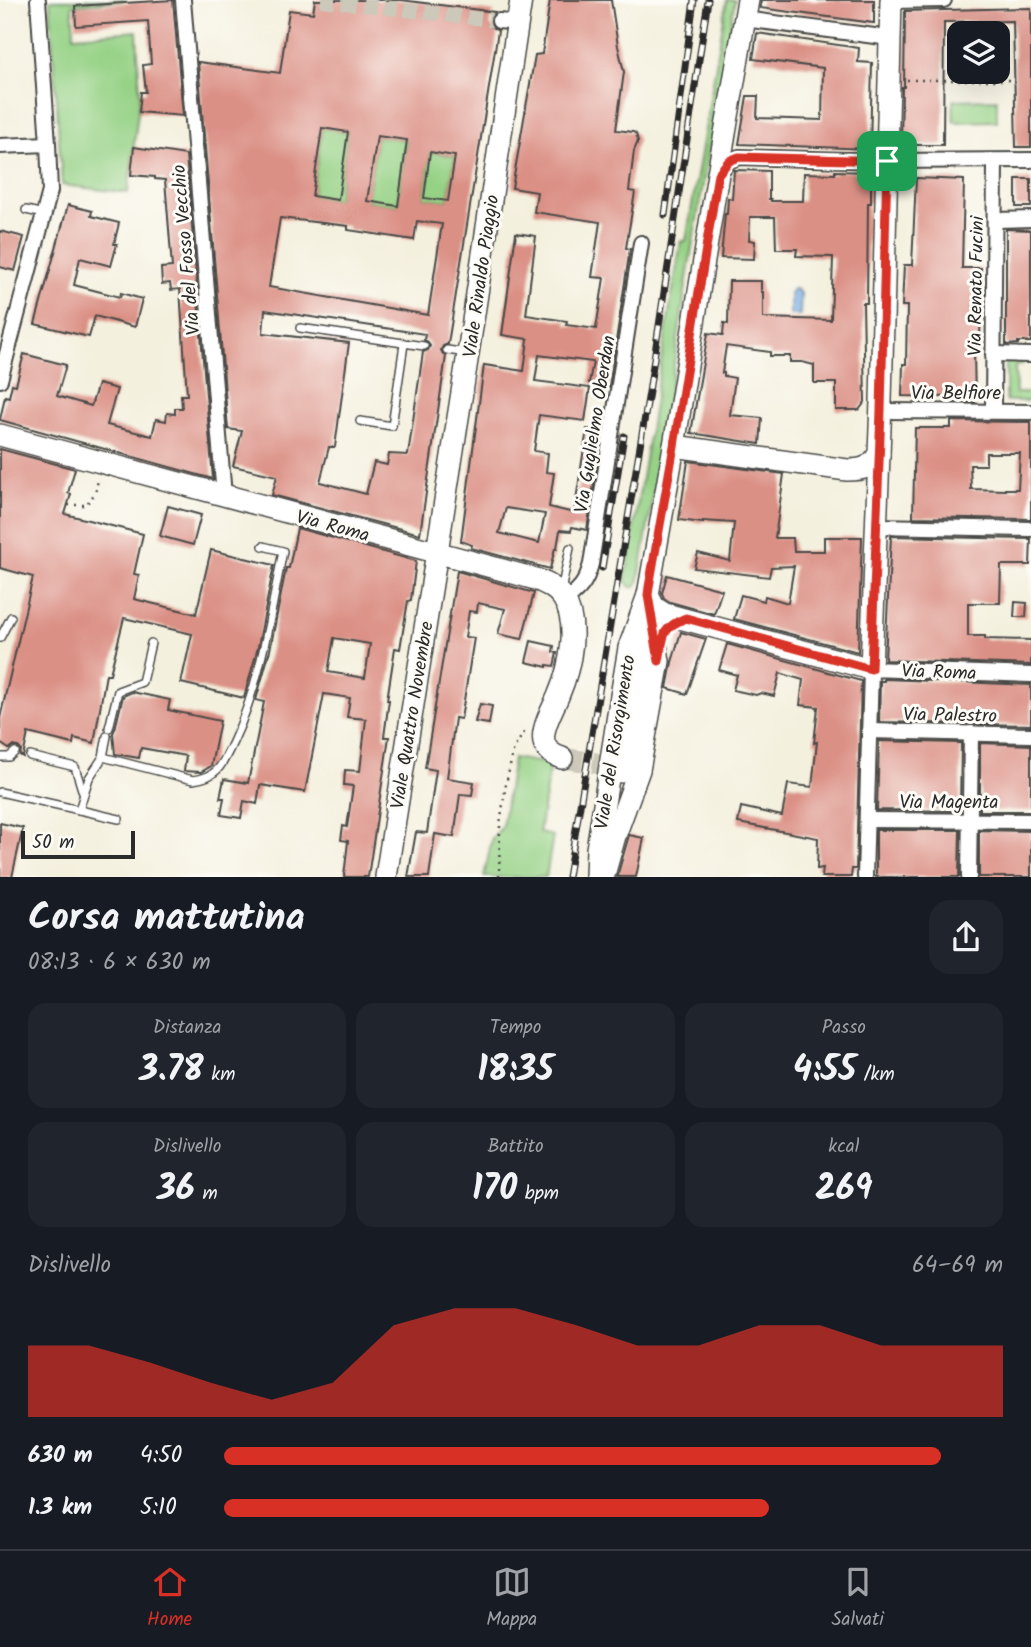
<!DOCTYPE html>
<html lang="it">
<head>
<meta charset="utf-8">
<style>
	body { margin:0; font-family:Kalam,sans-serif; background:#20242c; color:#f1f3f6; height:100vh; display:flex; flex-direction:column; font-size:26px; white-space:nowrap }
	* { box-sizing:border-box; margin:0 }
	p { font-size:23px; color:#9ea1a6 }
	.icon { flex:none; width:38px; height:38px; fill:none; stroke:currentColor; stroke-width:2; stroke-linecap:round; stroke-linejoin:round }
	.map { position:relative; height:877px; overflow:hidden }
	.side { display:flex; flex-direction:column; background:#171b24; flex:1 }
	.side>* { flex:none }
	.fabs { position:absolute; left:947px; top:21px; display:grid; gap:14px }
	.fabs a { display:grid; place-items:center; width:63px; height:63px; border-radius:14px; background:#171b24; box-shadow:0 7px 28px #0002; font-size:35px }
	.scale { position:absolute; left:21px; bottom:18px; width:114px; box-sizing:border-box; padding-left:7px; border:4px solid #2b2b2b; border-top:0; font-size:19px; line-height:24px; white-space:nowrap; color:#2b2b2b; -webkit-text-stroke:5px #fdfcf7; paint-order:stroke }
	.pin { position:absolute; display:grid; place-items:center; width:60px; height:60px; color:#fff; margin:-30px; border-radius:14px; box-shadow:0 4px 10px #0006 }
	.round { display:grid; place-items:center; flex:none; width:74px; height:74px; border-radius:21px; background:#20242c }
	.overview { display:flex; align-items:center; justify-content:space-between; height:119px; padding:0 28px }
	h1 { font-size:38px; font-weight:700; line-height:52px }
	.figures { display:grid; grid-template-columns:repeat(3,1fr); gap:10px; height:119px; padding:7px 28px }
	.figures div { display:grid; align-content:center; border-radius:18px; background:#20242c; text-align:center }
	.figures b { font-size:35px; font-weight:700 }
	.figures small { font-size:19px; font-weight:400 }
	.figures p { font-size:19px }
	.chart { height:196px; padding:14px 28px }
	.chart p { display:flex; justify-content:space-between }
	.chart svg { width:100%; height:126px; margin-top:7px; fill:#d93025; opacity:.7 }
	ul { padding:0 28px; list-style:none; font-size:23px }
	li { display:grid; grid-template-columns:112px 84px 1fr; align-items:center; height:52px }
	li i { height:18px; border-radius:9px; background:#d93025 }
	.dock { display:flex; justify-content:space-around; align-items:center; height:98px; border-top:2px solid #363941; background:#171b24; font-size:19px; color:#9ea1a6 }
	.dock a { display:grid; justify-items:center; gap:4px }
	.dock .active { color:#d93025 }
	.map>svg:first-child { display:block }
</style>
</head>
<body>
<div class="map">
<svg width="1031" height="877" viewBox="0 0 1031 877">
	<rect width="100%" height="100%" fill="#fdfcf7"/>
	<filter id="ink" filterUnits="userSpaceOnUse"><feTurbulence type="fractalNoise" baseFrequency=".0143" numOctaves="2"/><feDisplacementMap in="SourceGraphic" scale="14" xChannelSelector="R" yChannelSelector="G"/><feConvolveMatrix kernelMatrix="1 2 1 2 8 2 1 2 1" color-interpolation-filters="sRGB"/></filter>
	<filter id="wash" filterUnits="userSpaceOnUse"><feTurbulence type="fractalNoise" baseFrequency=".00686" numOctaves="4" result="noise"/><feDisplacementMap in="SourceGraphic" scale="28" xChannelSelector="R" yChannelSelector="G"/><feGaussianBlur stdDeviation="1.57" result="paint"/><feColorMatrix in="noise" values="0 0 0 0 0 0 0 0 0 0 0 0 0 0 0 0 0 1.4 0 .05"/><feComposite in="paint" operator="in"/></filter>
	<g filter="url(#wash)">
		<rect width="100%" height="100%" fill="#f4f0de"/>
		<g fill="#96d286" stroke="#607e58" stroke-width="2">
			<polygon points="50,0 125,0 72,5 74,36 137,31 140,96 128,193 62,185"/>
			<polygon points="727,0 735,0 692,247 658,467 638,584 635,587 631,587 625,581 681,241 686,241"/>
			<polygon points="1002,31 1002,64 998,64 998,33 959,33 959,65 955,65 954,32"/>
			<polygon points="997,99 997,121 954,122 953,100"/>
			<polygon points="322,128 348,132 338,200 312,196"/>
			<polygon points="377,136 407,140 398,206 367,201"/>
			<polygon points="430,152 455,156 448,201 424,198"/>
			<polygon points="1006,358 1022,358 1022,365 1015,366 1016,393 1031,393 1031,401 1006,401"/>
			<polygon points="513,758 550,764 539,833 553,836 546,877 484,877 492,838 502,827"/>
		</g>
		<polygon fill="#73abe2" stroke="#4f6b86" stroke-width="2" points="793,289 797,289 799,293 801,293 800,315 790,315 790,293"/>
		<g id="blocks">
			<g fill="#db9085" fill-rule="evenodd">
				<polygon points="173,0 183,116 139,112 141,92 146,92 143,65 151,64 148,21 76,26 75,6"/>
				<path d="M 315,0 L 401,0 L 495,12 L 491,16 L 490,24 L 493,28 L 498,31 L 448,344 L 443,346 L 441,350 L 443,354 L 446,356 L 420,534 L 272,495 L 277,476 L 233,466 L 242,431 L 228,429 L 198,62 L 280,73 L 289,10 L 313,13 ZM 322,128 L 348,132 L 338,200 L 312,196 ZM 377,136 L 407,140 L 398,206 L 367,201 ZM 430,152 L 455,156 L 448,201 L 424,198 ZM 280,218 L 348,226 L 348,230 L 414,240 L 417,221 L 442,224 L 428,315 L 269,287 ZM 265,310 L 425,334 L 424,340 L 428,342 L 430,346 L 428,350 L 423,352 L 408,455 L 389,454 L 387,465 L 374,462 L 366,494 L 320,482 L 329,447 L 335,447 L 349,343 L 263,333 Z"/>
				<path d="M 550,0 L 611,0 L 618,46 L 624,72 L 616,130 L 633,132 L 636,134 L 638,141 L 634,151 L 629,191 L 635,192 L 626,248 L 630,249 L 609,387 L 589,383 L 593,362 L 539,355 L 535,381 L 590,388 L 585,421 L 539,415 L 534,451 L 548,453 L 546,472 L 554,473 L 549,507 L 574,513 L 587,429 L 602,431 L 587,530 L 572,527 L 571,531 L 560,530 L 557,548 L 555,548 L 550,569 L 471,548 L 472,545 L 461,541 L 484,365 L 524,371 L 528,339 L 502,335 L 516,233 L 536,236 L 526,315 L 567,321 L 566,325 L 596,329 L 604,278 L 592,277 L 600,222 L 534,212 L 537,192 L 512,188 L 535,55 L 542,54 ZM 506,508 L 545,514 L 539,543 L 499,533 Z"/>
				<polygon points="761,0 874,0 874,23 760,8"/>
				<polygon points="1031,8 1031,147 1016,147 1013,21 944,22 943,145 901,145 902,87 904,87 905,11"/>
				<polygon points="757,33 859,48 858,62 872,63 870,149 739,144 747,96 758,96 757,118 822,120 823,68 753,59"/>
				<polygon points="134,147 186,155 213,479 0,420 5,396 9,397 12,384 16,385 24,354 66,365 57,396 91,406 98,384 117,389 107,425 152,436 156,419 166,421 167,413 175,414 175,408 182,408 181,395 187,395 180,289 171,290 170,283 162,284 161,268 172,267 165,180 155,179 155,177 131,175"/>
				<polygon points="734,170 769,171 769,199 771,199 771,201 803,201 804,173 835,174 835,171 871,172 871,203 868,203 867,303 863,303 865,402 859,410 836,410 836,383 814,383 814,365 802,362 790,362 790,356 770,356 770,352 726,346 722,373 724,373 724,376 735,378 730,415 762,418 760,444 691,433 708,333 723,335 724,323 728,324 729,281 761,281 761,292 763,292 763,318 831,320 833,257 796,256 797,249 776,249 775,217 750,217 749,240 755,241 754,259 721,258 725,214 727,214 728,198 732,199"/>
				<polygon points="916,178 964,180 962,268 981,268 980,352 974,352 975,402 952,402 952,397 902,396 903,364 906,364 907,306 902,306 904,265 912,265"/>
				<rect x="1016" y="179" width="15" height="28"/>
				<polygon points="68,205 92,211 91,216 119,223 114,244 117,244 111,266 80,258 74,285 120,297 121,293 142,299 135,327 95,316 89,337 35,324"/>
				<polygon points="1006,229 1031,230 1031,342 1018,342 1018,344 1006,345"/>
				<polygon points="0,231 24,237 15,271 0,267"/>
				<path d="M 951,421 L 1031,422 L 1031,519 L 913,517 L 915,428 L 951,428 ZM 986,453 L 1020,453 L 1018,489 L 1005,489 L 1005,490 L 971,489 L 970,465 L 986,465 Z"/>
				<polygon points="0,449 75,469 68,493 71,494 65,514 143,534 134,574 139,575 134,599 196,614 211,550 274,565 258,647 244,698 181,683 192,634 124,618 110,674 106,674 94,743 74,738 73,744 28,733 23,757 20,755 21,750 18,747 13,746 9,749 0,743 0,718 33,577 0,568"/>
				<polygon points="688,461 784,474 775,538 793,538 794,551 824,551 824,537 862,537 858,652 734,619 741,595 764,601 765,596 788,603 794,566 771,567 769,577 694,568 698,553 730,561 734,523 703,521 703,523 679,520"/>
				<polygon points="168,506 201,515 193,545 160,536"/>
				<path d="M 297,528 L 416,561 L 411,600 L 408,601 L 400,649 L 395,648 L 387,700 L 389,700 L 384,737 L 389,737 L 368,877 L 344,877 L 348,841 L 341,840 L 343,826 L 347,827 L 353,786 L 344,785 L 345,770 L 360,771 L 366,719 L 347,717 L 350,698 L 324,694 L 305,792 L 260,785 L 257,804 L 244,801 L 241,818 L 221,815 L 224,798 L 220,798 L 224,779 L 248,783 L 264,702 L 256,700 L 270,650 L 286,568 L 289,568 ZM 334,638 L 370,644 L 365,678 L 328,672 Z"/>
				<polygon points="891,536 1031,539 1030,565 1001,565 1000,603 968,603 968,636 985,636 985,639 1031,640 1031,665 885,660"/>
				<polygon points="457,571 534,593 522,639 498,634 505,609 478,603 477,612 469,611 465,637 474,638 461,719 455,718 447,778 474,782 472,795 460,794 454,837 435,834 429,877 408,877 416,832 427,833 436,770 425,768"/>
				<polygon points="667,575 722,590 714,614 670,602 664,598 662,593"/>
				<polygon points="1015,602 1027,603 1026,617 1014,617"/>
				<polygon points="681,632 706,639 687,694 667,688 672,662"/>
				<polygon points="531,641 554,646 553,652 557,653 554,666 547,665 547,667 526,662"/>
				<polygon points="727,644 861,681 856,869 852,869 851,877 822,877 823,868 817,869 818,838 738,823 741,807 782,816 788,784 812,787 817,742 814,743 818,707 800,705 803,680 780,673 774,696 761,693 756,695 733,690 737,675 719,670"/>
				<polygon points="884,679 1031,685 1031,725 879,722 880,681 884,681"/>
				<polygon points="132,692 170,700 168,710 220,721 211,766 201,772 184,771 186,756 141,748 139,758 115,754 113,733 115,729 123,696"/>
				<polygon points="480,704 492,706 489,724 475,722"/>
				<polygon points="879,741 961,743 960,811 877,810"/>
				<polygon points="980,743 1031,745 1031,811 980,811"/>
				<polygon points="0,823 23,828 12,877 0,877"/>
				<polygon points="876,830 960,830 959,877 876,877"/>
				<polygon points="979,830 1031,831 1031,877 979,877"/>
				<polygon points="629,835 644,838 636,877 617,877"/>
			</g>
		</g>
	</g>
	<g filter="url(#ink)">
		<use href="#blocks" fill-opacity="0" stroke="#494946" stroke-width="2"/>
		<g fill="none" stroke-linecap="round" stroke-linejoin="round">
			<polyline stroke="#ccc9ba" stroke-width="14" stroke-dasharray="14 7" stroke-linecap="butt" points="321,0 499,21"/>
			<polyline stroke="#ccc9ba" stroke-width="21" stroke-dasharray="21 10" stroke-linecap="butt" points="562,758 614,766"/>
			<g stroke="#494946" stroke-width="10">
				<g id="lane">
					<polyline points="26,210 44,214"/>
					<polyline points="300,328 424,346"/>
					<polyline points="447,350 467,353"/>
					<polyline points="360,421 392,426 404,344"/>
					<polyline points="561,591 570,548"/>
					<polyline points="0,638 11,617"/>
					<polyline points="109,728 118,691 142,682 151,643"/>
					<polyline points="30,756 75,767 83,793"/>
					<polyline points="0,757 9,757 15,752"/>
					<path d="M 103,757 L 193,780 C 202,779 210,777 217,770 C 224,763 228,752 233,742 C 261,683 270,615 283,551 L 263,546"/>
					<polyline points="0,792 119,819"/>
					<polyline points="79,810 89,778 103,757 107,736"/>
				</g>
			</g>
			<g stroke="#494946" stroke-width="18">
				<g id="street">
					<polyline points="183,0 224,496"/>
					<polyline points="891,1 944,0"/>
					<polyline points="744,19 890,38"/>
					<polyline points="499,21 518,23"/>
					<polyline points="0,146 48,144"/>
					<polyline points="720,172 729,161 739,157 887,161 1031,160"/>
					<polyline points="995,220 1031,219"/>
					<polyline points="993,354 1031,355"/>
					<polyline points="0,380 50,191 48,144 38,0"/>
					<polyline points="881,411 1031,412"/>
					<polyline points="993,411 995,161"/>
					<polyline points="876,526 1031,529"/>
					<path d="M 565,601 C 580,589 586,583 591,564 L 641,243"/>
					<polyline points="869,731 1031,735"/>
					<polyline points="867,820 1031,821"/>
					<polyline points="865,877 871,669 1031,675"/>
					<polyline points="969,877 971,733"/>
				</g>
			</g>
			<g stroke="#494946" stroke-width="24">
				<g id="secondary">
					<path d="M 0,435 L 532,578 C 544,582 556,587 563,598 C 580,624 570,668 559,694 C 551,715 527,747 562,758"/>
					<path d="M 674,446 L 847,470 C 863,470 870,468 879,454"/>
					<polyline points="648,595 654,607 665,614 871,669 881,401 891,0"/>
					<path d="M 621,772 L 614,766 C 619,764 620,764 623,760 C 636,743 644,653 644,629"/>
					<polyline points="604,875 615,836 639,770 659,661 648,597"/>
					<polyline points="386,877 468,354 521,0"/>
					<polyline points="596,877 597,849 620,702 629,648 648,595 674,446 718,174 748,0"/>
				</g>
			</g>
			<g stroke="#494946" stroke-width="2.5" stroke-dasharray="2 5" stroke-linecap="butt">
				<polyline points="907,80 937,80"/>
				<polyline points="944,80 1014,80"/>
				<polyline points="68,505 86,505 95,493 98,480"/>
				<polyline points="499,877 500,824 506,784 514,748 525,731"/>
			</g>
			<use href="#lane" stroke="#fff" stroke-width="7"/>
			<use href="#street" stroke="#fff" stroke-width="14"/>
			<use href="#secondary" stroke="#fff" stroke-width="21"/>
			<g stroke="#2b2b2b" stroke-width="7">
				<g id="rail">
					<polyline points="665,215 694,0"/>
					<polyline points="602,568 624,436"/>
					<polyline points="568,877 649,392 708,0"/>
				</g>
			</g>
			<use href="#rail" stroke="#fdfcf7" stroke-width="4.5" stroke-dasharray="13" stroke-linecap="butt"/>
		</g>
	</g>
	<g fill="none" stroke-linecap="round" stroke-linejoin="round" filter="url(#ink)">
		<g stroke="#fff" stroke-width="14">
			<path id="route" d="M 739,157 L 887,161 L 881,411 L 871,669 L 686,618 C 660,628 664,637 659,661 L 648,595 L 649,587 L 674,446 L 718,174 L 729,161 Z"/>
		</g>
		<use href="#route" stroke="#d93025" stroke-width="9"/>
	</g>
	<g text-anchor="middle" stroke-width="6" stroke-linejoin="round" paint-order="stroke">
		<g font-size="19" fill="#2b2b2b" stroke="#fdfcf7">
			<text transform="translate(185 250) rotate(-95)" y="7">Via del Fosso Vecchio</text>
			<text transform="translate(480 276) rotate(-82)" y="7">Viale Rinaldo Piaggio</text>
			<text transform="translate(975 286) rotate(-89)" y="7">Via Renato Fucini</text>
			<text x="956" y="399">Via Belfiore</text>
			<text transform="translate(594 424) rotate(-81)" y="7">Via Guglielmo Oberdan</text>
			<text transform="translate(333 525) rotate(15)" y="7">Via Roma</text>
			<text transform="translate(939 671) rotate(2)" y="7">Via Roma</text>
			<text transform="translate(950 714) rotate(1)" y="7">Via Palestro</text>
			<text transform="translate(411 715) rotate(-81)" y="7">Viale Quattro Novembre</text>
			<text transform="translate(614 742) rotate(-81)" y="7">Viale del Risorgimento</text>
			<text x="949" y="808">Via Magenta</text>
		</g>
	</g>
</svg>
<div class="fabs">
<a><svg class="icon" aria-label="layers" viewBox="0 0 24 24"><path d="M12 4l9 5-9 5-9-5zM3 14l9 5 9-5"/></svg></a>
</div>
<div class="scale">50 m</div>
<div class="pin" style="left:887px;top:161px;background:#1e9e55"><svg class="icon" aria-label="arrive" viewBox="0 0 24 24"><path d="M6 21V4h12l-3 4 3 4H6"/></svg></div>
</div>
<section class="side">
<div class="overview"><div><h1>Corsa mattutina</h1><p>08:13 · 6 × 630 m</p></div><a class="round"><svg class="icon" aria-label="share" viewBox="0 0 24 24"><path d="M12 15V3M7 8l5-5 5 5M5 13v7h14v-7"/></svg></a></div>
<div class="figures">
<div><p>Distanza</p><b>3.78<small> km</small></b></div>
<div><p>Tempo</p><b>18:35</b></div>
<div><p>Passo</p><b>4:55<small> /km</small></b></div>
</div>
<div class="figures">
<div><p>Dislivello</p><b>36<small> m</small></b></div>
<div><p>Battito</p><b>170<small> bpm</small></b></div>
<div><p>kcal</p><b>269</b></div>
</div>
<div class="chart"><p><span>Dislivello</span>64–69 m</p>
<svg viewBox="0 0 160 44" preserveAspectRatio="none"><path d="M0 44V19L10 19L20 25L30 32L40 38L50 32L60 12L70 6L80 6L90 12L100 19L110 19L120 12L130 12L140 19L150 19L160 19V44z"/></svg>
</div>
<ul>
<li><b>630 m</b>4:50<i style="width:92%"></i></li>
<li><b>1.3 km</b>5:10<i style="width:70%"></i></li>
</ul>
</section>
<nav class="dock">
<a class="active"><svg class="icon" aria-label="home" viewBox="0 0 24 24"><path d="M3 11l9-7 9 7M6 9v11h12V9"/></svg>Home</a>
<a><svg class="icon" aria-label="map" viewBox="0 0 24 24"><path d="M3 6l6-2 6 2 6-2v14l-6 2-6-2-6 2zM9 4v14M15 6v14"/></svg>Mappa</a>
<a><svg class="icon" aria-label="saved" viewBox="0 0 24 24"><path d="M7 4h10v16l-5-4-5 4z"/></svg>Salvati</a>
</nav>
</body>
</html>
